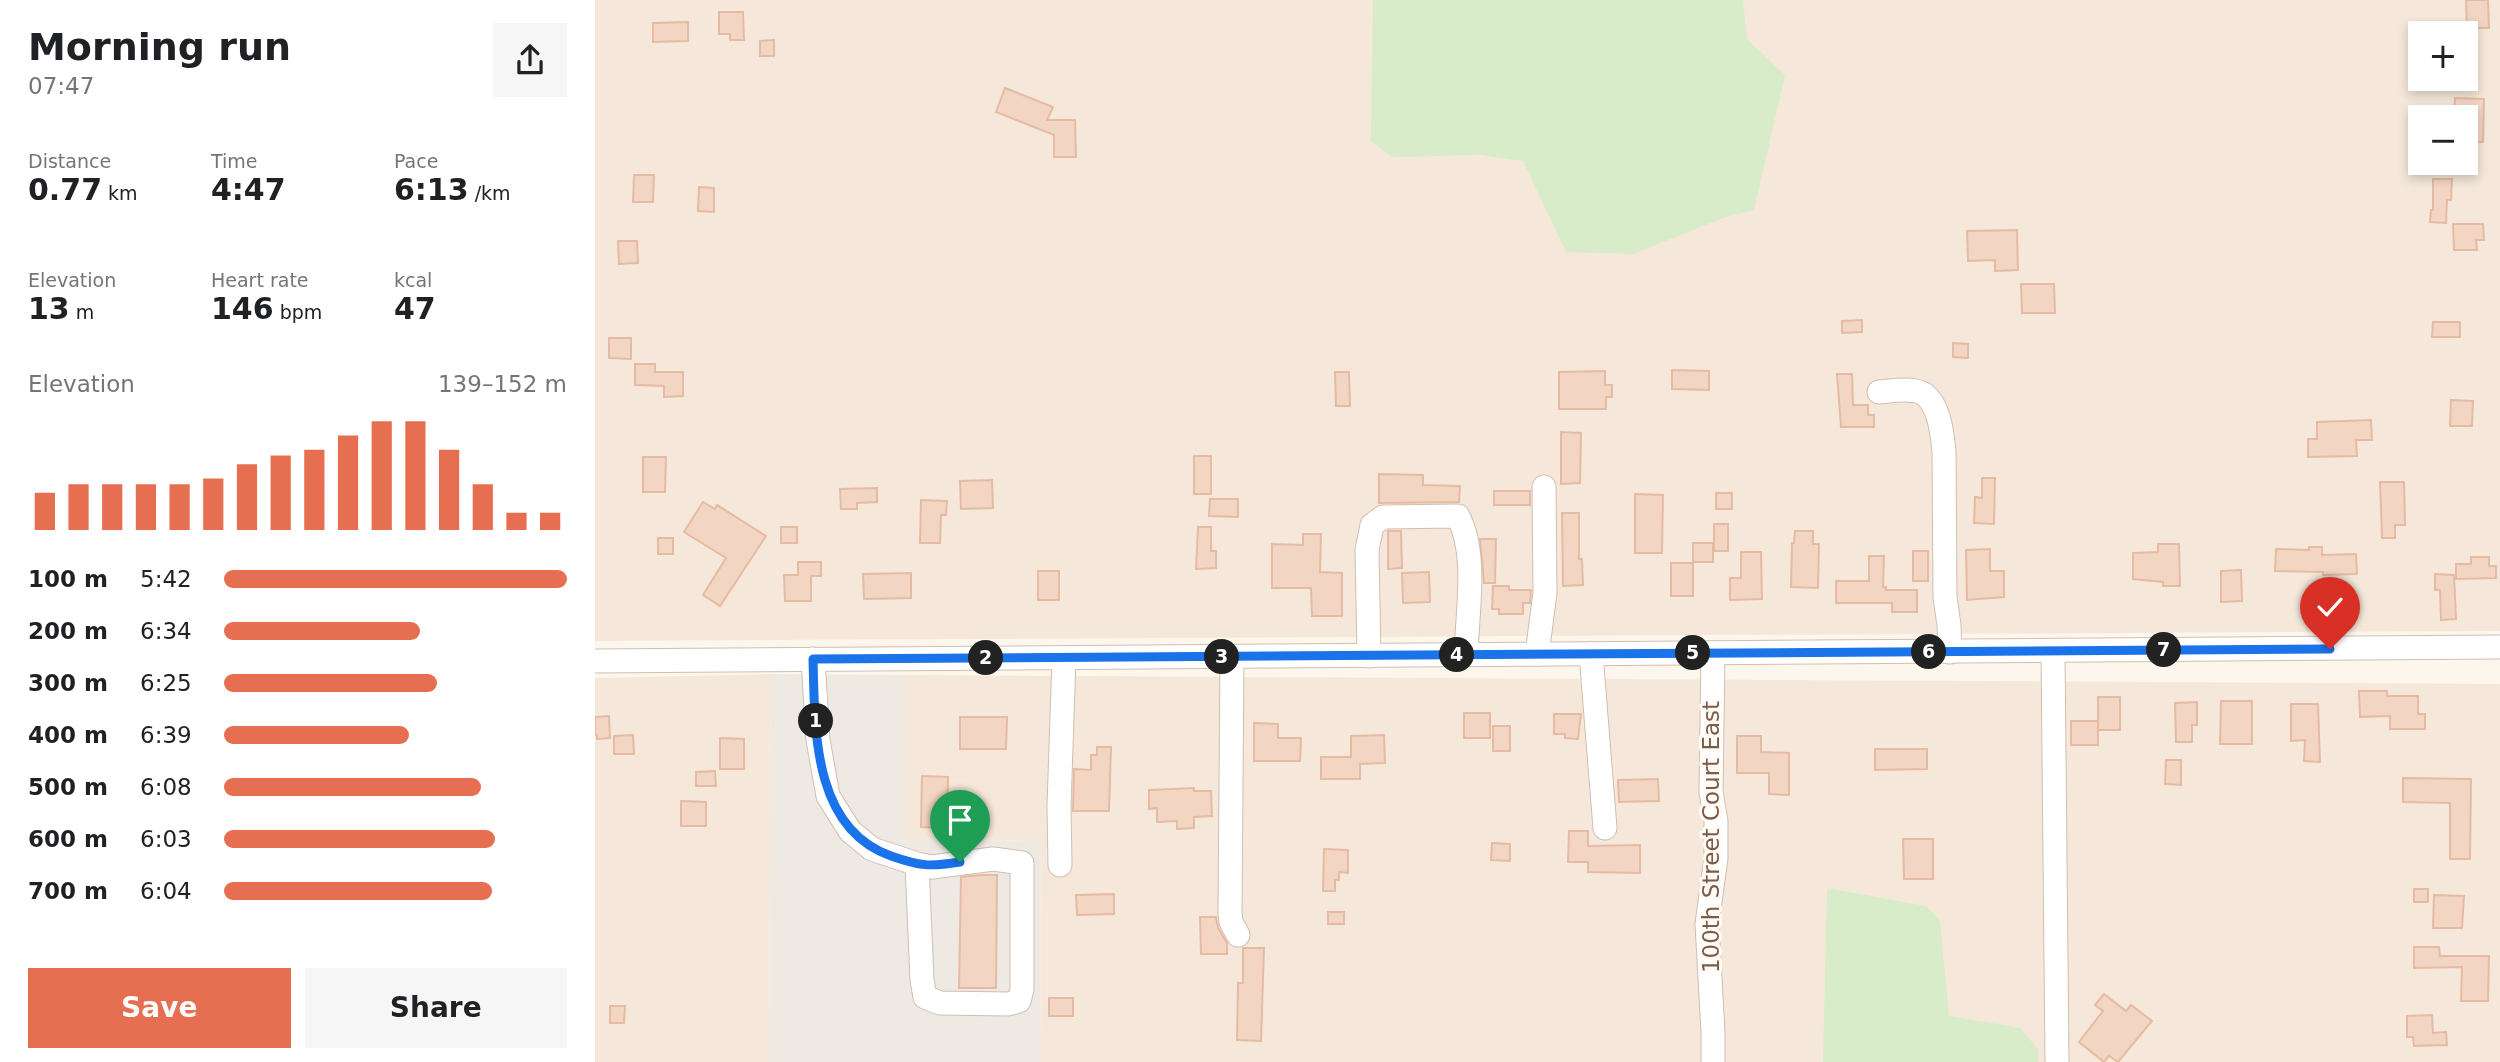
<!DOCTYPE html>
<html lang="en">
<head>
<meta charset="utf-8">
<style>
	body { margin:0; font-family:"DejaVu Sans",sans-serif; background:#f6f6f6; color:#202124; height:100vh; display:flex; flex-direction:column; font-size:26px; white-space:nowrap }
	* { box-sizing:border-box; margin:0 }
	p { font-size:23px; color:#757577 }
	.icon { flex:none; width:38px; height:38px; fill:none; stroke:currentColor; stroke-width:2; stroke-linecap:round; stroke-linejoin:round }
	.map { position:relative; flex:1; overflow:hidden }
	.panel { display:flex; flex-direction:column; background:#fff; width:595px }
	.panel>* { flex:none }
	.buttons { position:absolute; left:1813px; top:21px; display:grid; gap:14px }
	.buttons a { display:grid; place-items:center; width:70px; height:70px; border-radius:0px; background:#fff; box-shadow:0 4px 10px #0003; font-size:35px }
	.pin { position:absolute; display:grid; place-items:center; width:60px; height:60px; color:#fff; margin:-72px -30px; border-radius:50% 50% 50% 0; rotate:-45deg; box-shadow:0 0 7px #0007 }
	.pin .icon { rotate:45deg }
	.km { position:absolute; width:35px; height:35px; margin:-18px; border-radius:50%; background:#222; color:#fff; font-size:19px; line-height:35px; text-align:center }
	.round { display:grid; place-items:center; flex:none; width:74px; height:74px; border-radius:0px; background:#f6f6f6 }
	.overview { display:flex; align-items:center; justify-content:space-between; height:119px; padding:0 28px }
	h1 { font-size:38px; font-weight:800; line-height:52px }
	.figures { display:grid; grid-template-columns:repeat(3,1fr); gap:10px; height:119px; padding:7px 28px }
	.figures div { display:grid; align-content:center }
	.figures b { font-size:30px; font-weight:800 }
	.figures small { font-size:19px; font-weight:400 }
	.figures p { font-size:19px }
	.chart { height:196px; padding:14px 28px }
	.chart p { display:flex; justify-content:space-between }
	.chart svg { width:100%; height:126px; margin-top:7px; stroke:#e76f51; stroke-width:6 }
	.primary-button { display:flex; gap:14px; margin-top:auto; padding:14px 28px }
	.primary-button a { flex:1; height:80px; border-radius:0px; background:#e76f51; color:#fff; font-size:28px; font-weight:800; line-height:80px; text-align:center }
	.primary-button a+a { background:#f6f6f6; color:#202124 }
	ul { padding:0 28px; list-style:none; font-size:23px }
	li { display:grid; grid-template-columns:112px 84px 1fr; align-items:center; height:52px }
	li i { height:18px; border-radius:9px; background:#e76f51 }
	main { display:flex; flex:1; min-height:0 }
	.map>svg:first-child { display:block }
</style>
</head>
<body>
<main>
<section class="panel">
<div class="overview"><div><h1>Morning run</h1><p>07:47</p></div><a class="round"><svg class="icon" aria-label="share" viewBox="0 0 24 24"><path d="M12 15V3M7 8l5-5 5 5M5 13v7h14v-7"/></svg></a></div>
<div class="figures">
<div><p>Distance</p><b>0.77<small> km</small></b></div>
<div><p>Time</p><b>4:47</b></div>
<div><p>Pace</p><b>6:13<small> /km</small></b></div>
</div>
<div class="figures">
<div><p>Elevation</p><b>13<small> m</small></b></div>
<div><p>Heart rate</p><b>146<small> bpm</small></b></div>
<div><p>kcal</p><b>47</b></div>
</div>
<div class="chart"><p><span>Elevation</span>139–152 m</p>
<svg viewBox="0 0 160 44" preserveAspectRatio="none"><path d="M5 44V31M15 44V28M25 44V28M35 44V28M45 44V28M55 44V26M65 44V21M75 44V18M85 44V16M95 44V11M105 44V6M115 44V6M125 44V16M135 44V28M145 44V38M155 44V38"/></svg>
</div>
<ul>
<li><b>100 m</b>5:42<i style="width:100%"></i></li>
<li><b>200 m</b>6:34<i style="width:57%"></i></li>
<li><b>300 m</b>6:25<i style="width:62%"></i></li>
<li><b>400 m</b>6:39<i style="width:54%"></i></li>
<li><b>500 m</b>6:08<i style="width:75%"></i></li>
<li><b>600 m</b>6:03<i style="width:79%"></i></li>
<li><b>700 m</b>6:04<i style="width:78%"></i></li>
</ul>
<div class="primary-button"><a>Save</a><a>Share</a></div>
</section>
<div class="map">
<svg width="1905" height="1062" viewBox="0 0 1905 1062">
	<rect width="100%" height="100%" fill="#fdf6ec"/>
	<g fill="#f5e8da" fill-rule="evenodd">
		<path d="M 0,0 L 1905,0 L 1905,631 L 0,641 ZM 1825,33 L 1871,33 L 1871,79 L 1825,79 ZM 1825,117 L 1871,117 L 1871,163 L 1825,163 Z"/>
		<polygon points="176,674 174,1062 0,1062 0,678"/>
		<polygon points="309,675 1905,684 1905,1062 445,1062 446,841 309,840"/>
	</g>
	<polygon fill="#efe9e4" points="176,674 309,675 309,840 446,841 445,1062 174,1062"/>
	<g fill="#d8ecc9">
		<polygon points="778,0 1148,0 1152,39 1190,75 1159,210 1128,218 1038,254 971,252 928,161 886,155 797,157 776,141"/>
		<polygon points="1232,888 1331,906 1345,921 1354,1016 1426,1028 1443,1050 1443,1062 1228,1062"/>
	</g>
	<g fill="#f3d5c3" stroke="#e6bba3" stroke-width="2">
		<polygon points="1871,0 1893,0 1894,28 1872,28"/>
		<polygon points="124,12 148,12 149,40 135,40 135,34 124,34"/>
		<polygon points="93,22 93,41 58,42 58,23"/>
		<polygon points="179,40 179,56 165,56 165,41"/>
		<polygon points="410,88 458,107 452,120 480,120 481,157 459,157 459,135 401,112"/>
		<polygon points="1860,98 1889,99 1888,142 1871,142 1871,117 1859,117"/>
		<polygon points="39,175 59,175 58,202 38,202"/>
		<polygon points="1838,179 1857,179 1856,200 1852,200 1851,223 1835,222 1836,210 1838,210"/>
		<polygon points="104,187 119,188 119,212 103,211"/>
		<polygon points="1858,224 1888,224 1889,240 1881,240 1882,250 1859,250"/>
		<polygon points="1422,230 1423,270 1400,271 1400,260 1373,261 1372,231"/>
		<polygon points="23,241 42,241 43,263 24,264"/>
		<polygon points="1426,284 1459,284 1460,313 1427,313"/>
		<polygon points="1267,320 1267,332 1247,333 1247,321"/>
		<polygon points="1838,322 1865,322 1865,337 1837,337"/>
		<polygon points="14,338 36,338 36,359 14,358"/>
		<polygon points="1358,343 1373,344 1373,358 1358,357"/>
		<polygon points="40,364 60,364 60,372 88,372 88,396 69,397 69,386 40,385"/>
		<polygon points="1077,370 1114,371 1114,390 1077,389"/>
		<polygon points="1010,371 1010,385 1017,385 1017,397 1011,397 1011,409 964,409 964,372"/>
		<polygon points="740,372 754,372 755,406 741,406"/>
		<polygon points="1242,374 1257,374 1258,405 1273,405 1273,415 1279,415 1279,427 1246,427"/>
		<polygon points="1856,400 1878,401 1877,426 1855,426"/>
		<polygon points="1776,420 1777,440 1761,440 1762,456 1713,457 1713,439 1722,439 1722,422"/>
		<polygon points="966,432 986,433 985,483 966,484"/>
		<rect x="599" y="456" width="17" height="38"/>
		<polygon points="48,457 71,457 70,492 48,492"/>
		<polygon points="784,474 828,475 828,485 865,486 864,502 784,503"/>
		<polygon points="1387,478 1400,478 1399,524 1379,523 1380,497 1387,498"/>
		<polygon points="397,480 398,508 366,509 365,481"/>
		<polygon points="1785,482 1809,482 1810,525 1800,525 1800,538 1787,538"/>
		<polygon points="282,488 282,502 262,503 262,509 246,509 245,489"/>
		<rect x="899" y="491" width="36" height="14"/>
		<rect x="1121" y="493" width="16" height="16"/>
		<polygon points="1040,494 1068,495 1067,553 1040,553"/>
		<polygon points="615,499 643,499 643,517 614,516"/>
		<polygon points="326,500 352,501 351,515 346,515 345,543 325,543"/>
		<polygon points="108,502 120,509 122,505 171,536 125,606 108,595 131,558 89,532"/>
		<polygon points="967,513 984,513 984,559 987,559 988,585 968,586"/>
		<rect x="1119" y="524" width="14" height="27"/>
		<rect x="186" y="527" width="16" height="16"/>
		<polygon points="603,527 616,527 616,551 621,551 621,568 601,569"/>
		<polygon points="793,531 806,531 807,568 793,569"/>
		<polygon points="1200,531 1218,531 1218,544 1224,544 1223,588 1196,587 1197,543 1199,543"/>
		<polygon points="708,534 726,534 725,572 747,573 747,616 717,616 716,588 677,588 677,544 708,545"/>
		<rect x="63" y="538" width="15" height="16"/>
		<polygon points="885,539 901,539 900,583 889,583"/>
		<rect x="1098" y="543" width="20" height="19"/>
		<polygon points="1563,544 1584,544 1585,586 1568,586 1568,582 1538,579 1538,553 1563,552"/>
		<polygon points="1714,547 1727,547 1727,555 1761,554 1762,574 1728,575 1728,572 1680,571 1681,549 1714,550"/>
		<polygon points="1395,549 1395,571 1409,571 1409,597 1372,600 1371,550"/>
		<rect x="1318" y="551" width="15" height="30"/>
		<polygon points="1146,552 1166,552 1167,599 1135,600 1135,578 1146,578"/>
		<polygon points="1274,556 1289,556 1288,587 1291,587 1291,590 1322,590 1322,612 1297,612 1297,603 1241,603 1241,581 1274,581"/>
		<polygon points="1876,557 1894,557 1894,566 1901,566 1901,578 1861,579 1861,564 1876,564"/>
		<polygon points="203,562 226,562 226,576 216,576 216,601 190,601 189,575 203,575"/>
		<rect x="1076" y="563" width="22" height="33"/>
		<polygon points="1646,570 1647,601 1626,602 1626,571"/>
		<rect x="443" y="571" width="21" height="29"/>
		<polygon points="834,572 835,602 808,603 807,573"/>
		<polygon points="316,573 316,598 269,599 268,574"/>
		<polygon points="1840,574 1859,575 1861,619 1846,620 1845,590 1840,590"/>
		<polygon points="898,586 914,586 914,590 936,590 935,603 928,603 928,614 904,614 904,609 897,609"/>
		<polygon points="1764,691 1792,691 1792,696 1823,696 1823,714 1830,714 1830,729 1795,729 1795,716 1765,717"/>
		<rect x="1503" y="697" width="22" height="33"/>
		<polygon points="1626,701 1657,701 1657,744 1625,744"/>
		<polygon points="1602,702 1602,725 1597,725 1597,742 1581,742 1580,703"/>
		<polygon points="1696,704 1723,704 1725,762 1709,761 1710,740 1696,741"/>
		<rect x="869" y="713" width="26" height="25"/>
		<polygon points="959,714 986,714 983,739 970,738 970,734 959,734"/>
		<polygon points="14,716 15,738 2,739 2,735 0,735 0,717"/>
		<polygon points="365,717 412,717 411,749 365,749"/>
		<rect x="1476" y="721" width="27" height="24"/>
		<polygon points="659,723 683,724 683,738 706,738 705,761 659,761"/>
		<rect x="898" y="726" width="17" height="25"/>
		<polygon points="38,735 39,754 19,754 19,736"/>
		<polygon points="789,735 790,763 765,764 765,779 726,779 726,757 756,757 756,736"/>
		<polygon points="1142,736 1166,736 1166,752 1194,753 1194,795 1174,794 1174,773 1142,773"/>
		<polygon points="125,738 149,739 149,769 125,769"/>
		<polygon points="502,747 516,747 514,811 478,811 479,769 496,770 496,755 502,755"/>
		<polygon points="1280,749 1332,749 1332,769 1280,770"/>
		<polygon points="1571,760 1586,760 1586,785 1570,784"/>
		<polygon points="120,771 121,786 101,786 101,772"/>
		<polygon points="327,776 353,777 352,828 326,827"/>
		<polygon points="1808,778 1876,779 1875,859 1855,859 1855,803 1808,802"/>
		<polygon points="1063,779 1064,801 1024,802 1023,780"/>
		<polygon points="599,788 599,791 616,791 617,816 599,817 599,828 582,829 582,821 562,822 562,808 554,809 554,790"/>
		<polygon points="86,801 111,802 111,826 86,826"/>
		<polygon points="974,831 993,831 993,846 1045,845 1045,873 993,872 993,862 973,862"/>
		<polygon points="1308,839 1338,839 1338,879 1309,879"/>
		<polygon points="897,843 915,844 915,861 896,860"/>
		<polygon points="729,849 753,850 753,873 744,872 744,880 740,880 740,891 728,891"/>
		<polygon points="385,875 402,875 401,988 364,988 366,877"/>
		<rect x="1819" y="889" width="14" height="13"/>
		<polygon points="519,894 519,914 482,915 481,895"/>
		<polygon points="1839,895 1869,896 1867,928 1838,928"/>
		<rect x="733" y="912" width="16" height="12"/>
		<polygon points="605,917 621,917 623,928 632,943 632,954 606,954"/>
		<polygon points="1819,947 1844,947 1845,956 1894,956 1893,1001 1866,1001 1867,967 1819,968"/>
		<polygon points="648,948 669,948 666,1041 642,1040 643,983 648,983"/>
		<polygon points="1509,994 1531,1011 1536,1005 1557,1021 1523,1062 1514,1056 1509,1062 1484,1042 1508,1011 1500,1005"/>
		<rect x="454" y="998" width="24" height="18"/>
		<polygon points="15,1006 30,1006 29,1023 15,1023"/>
		<polygon points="1837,1015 1838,1033 1851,1032 1852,1045 1819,1046 1818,1037 1812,1037 1812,1016"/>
	</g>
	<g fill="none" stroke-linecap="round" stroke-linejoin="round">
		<g stroke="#d1beb0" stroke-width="25">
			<g id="minor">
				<path d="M 1284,392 C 1297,391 1318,387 1329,394 C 1345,406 1347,434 1349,451 L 1350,597 L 1354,625 L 1355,652"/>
				<polyline points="1458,651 1462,1062"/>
				<polyline points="1118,653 1116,792 1121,821 1121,858 1112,924 1118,1032 1118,1062"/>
				<polyline points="942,654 950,593 949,487"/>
				<polyline points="996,654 1010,828"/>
				<path d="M 774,656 L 772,550 L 777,525 L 788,517 L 863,516 C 883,555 872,612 871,655"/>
				<polyline points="637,657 635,913 636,922 643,935"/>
				<polyline points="218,659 223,740 233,796 255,831 277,849 322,864 337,867 398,859 427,863 427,989 424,1001 413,1004 345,1003 330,997 327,980 322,864"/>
				<polyline points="0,661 1905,647"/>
				<polyline points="465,865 464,806 469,658"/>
			</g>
		</g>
		<use href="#minor" stroke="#fff" stroke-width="23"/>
	</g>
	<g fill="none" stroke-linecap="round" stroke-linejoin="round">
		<g stroke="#fff" stroke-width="14">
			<path id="route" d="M 365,862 C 334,867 325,866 296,856 C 217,828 220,729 218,659 L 1735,649"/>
		</g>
		<use href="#route" stroke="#1a73e8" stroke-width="9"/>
	</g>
	<g text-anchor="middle" stroke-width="6" stroke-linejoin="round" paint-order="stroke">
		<g font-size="23" fill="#7a5c4d" stroke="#fffaf3">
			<text transform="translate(1116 837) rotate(-90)" y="8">100th Street Court East</text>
		</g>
	</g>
</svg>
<div class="buttons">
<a>+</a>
<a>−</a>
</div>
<div class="pin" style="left:365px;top:862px;background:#1e9e55"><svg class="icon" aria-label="arrive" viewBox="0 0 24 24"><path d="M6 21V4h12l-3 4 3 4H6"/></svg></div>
<div class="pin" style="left:1735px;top:649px;background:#d93025"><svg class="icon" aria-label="check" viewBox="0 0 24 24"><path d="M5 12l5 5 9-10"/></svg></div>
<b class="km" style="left:221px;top:721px">1</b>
<b class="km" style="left:391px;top:658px">2</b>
<b class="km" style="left:627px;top:657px">3</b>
<b class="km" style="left:862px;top:655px">4</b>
<b class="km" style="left:1098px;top:653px">5</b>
<b class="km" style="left:1334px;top:652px">6</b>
<b class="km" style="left:1569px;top:650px">7</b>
</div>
</main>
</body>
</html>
